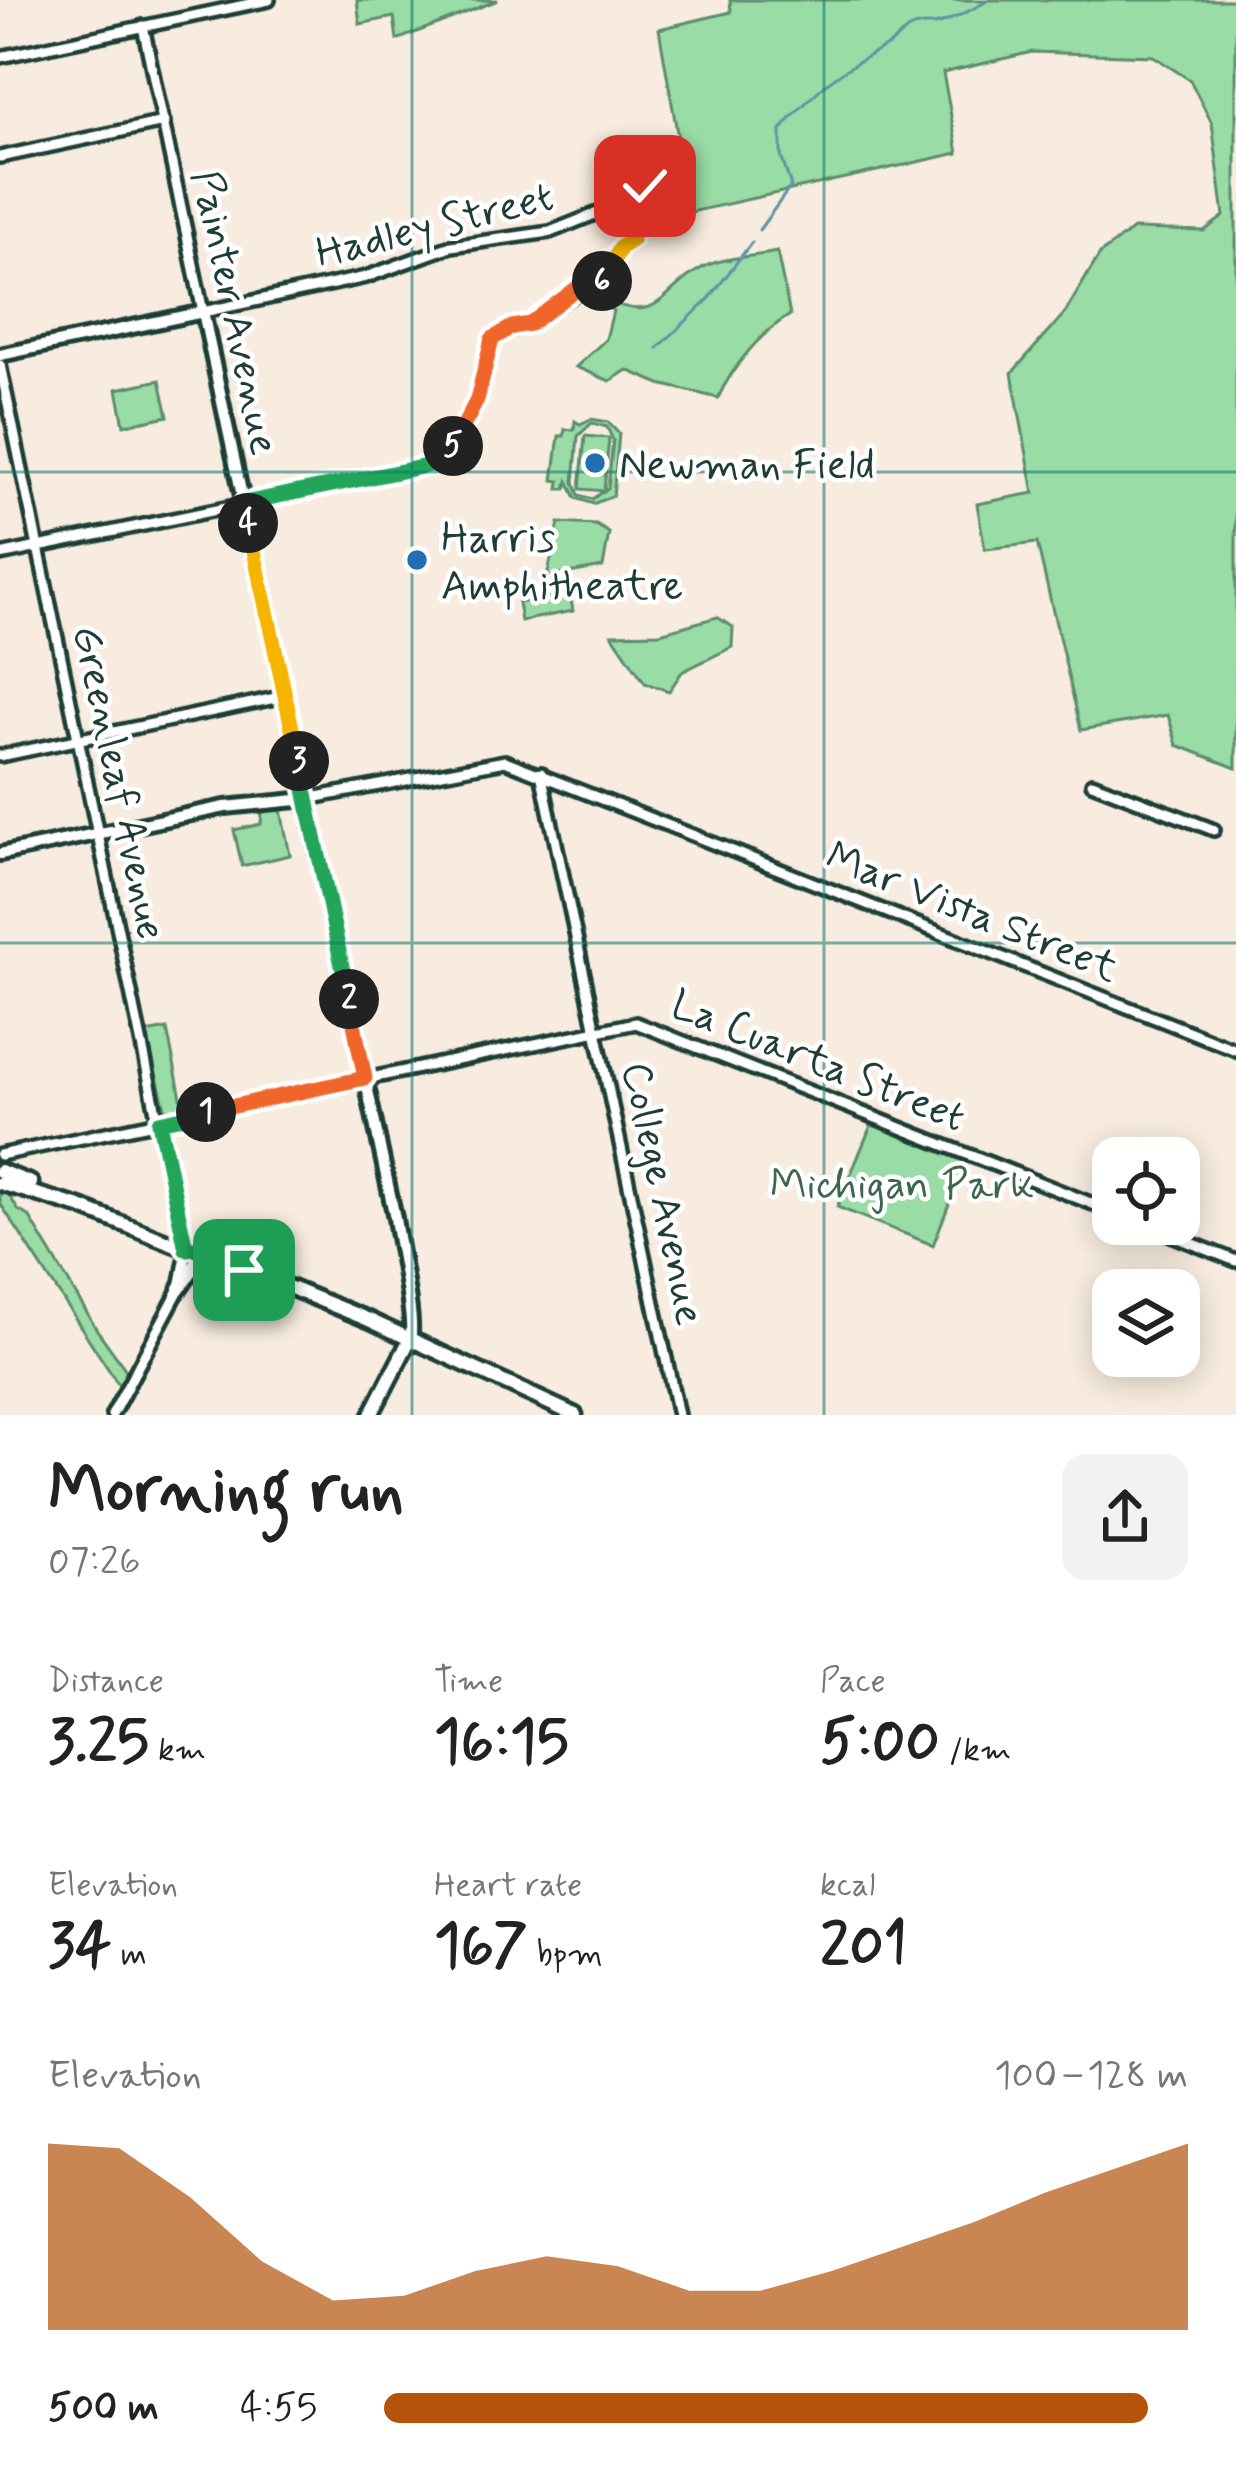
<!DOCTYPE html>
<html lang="en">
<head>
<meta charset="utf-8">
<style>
	body { margin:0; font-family:Mynerve,sans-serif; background:#f2f2f2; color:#222; height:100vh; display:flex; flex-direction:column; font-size:45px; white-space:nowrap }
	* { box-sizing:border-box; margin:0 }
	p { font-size:39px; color:#767676 }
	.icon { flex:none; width:66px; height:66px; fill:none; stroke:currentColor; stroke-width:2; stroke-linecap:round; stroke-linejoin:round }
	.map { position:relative; height:1415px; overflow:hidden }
	.sheet { display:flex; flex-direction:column; background:#fff; flex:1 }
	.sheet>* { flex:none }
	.fabs { position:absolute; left:1092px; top:1137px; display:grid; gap:24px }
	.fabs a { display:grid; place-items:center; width:108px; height:108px; border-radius:24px; background:#fff; box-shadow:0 6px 30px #0003; font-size:60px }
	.pin { position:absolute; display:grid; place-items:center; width:102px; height:102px; color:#fff; margin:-51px; border-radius:24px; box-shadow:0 6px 18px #0006 }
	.km { position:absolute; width:60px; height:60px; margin:-30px; border-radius:50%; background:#222; color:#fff; font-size:33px; line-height:60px; text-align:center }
	.round { display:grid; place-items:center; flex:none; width:126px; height:126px; border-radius:24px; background:#f2f2f2 }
	.overview { display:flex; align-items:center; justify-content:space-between; height:204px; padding:0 48px }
	h1 { font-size:66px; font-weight:700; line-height:90px }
	.figures { display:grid; grid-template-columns:repeat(3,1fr); gap:18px; height:204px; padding:12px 48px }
	.figures div { display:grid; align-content:center }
	.figures b { font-size:60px; font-weight:700 }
	.figures small { font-size:33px; font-weight:400 }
	.figures p { font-size:33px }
	.chart { height:336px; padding:24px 48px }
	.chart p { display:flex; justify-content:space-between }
	.chart svg { width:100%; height:216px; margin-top:12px; fill:#b45309; opacity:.7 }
	ul { padding:0 48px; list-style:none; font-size:39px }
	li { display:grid; grid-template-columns:192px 144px 1fr; align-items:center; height:90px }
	li i { height:30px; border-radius:15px; background:#b45309 }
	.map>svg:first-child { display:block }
</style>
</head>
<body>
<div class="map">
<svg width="1236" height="1415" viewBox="0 0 1236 1415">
	<rect width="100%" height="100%" fill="#f7ecdf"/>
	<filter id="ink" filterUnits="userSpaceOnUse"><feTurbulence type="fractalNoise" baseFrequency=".00833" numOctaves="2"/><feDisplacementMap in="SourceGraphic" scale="24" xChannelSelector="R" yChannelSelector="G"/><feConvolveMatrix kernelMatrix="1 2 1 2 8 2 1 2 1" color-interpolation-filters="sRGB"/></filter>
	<g filter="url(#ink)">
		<g fill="#9adca6" stroke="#5c8c6d" stroke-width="3" fill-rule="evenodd">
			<polygon points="357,0 498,0 397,40 394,17 360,24"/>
			<polygon points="730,0 1236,0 1236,768 1177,745 1168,715 1081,730 1037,543 985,549 977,504 1034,493 1012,373 1065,313 1100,254 1133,229 1204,231 1224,216 1212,123 1190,80 1153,56 1032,52 943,73 958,153 691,212 659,29 731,12"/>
			<path d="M 777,252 L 790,315 C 760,333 733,366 718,398 L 660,384 L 627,370 L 610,381 L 576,367 L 606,339 L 613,311 L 605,304 L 608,301 C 660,324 661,291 700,269 C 720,257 754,257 777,252 Z"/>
			<polygon points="160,380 168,416 124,425 117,389"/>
			<path d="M 591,419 L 608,422 L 619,434 L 613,496 L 593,504 L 576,498 L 568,481 L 566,489 L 559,489 L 560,481 L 553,480 L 559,436 L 564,436 L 565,429 L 574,430 L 575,421 L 580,424 ZM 592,423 L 607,427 L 613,440 L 608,488 L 592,499 L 579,495 L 574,482 L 578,436 Z"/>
			<polygon points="585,436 609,438 604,491 580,489"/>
			<polygon points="559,523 596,525 609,533 603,567 547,577"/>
			<polygon points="570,593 573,611 521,621 518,603"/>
			<polygon points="717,617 733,627 732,647 682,672 669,691 645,683 612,634 660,633"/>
			<polygon points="281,810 290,855 242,866 234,830 261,824 262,811"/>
			<polygon points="167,1029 184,1112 167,1116 146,1033"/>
			<polygon points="873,1121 967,1158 933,1245 837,1207"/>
			<polygon points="0,1188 6,1190 18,1210 29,1216 97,1330 128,1373 120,1387 0,1203"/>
		</g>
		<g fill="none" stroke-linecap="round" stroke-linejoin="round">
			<g stroke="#6292a4" stroke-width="3">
				<path d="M 759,230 L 791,186 L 781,156 L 781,130 C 817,88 839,70 889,45 C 897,40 902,32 911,28 C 920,24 929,26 939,24 C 952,20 977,7 989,0"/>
				<polyline points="658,348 709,299 752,242"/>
			</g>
			<g stroke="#1f3d34" stroke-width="18">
				<g id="tertiary">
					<polyline points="143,26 203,312 366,277 451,246 550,232 620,204 654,179"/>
					<polyline points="0,57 269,0"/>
					<polyline points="0,157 164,122"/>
					<polyline points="0,365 186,1256 180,1288 112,1415"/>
					<path d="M 0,555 L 441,463 L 477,401 L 492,339 C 506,330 522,328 536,320 C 560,305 575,290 602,282 L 621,247 L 632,240 L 629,222 L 620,204"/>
					<polyline points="0,756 285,696"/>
					<polyline points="541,773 678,1415"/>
					<polyline points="1092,783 1214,830"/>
					<polyline points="307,799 505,761 1236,1050"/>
					<polyline points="0,1155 636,1023 1113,1212"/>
					<polyline points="1144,1224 1236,1261"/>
				</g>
			</g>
			<g stroke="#1f3d34" stroke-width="20">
				<g id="secondary">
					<path d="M 0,355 L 203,312 L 395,1218 C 398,1242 416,1322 410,1339"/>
					<polyline points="0,854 225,807 307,799"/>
				</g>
			</g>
			<g stroke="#1f3d34" stroke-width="21">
				<g id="primary">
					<polyline points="0,1171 31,1183"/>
					<polyline points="0,1183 80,1207 186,1249 193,1248 369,1320 575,1415"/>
					<polyline points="180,1288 196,1264 203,1260"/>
					<polyline points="371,1415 410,1339"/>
				</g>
			</g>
			<use href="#tertiary" stroke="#fff" stroke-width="9"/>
			<use href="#secondary" stroke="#fff" stroke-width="10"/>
			<use href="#primary" stroke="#fff" stroke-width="12"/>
		</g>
	</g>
	<g fill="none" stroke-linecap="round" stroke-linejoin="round" filter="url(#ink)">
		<g stroke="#fff" stroke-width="24">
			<polyline id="split-1" points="206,1112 159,1122 186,1249 193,1248 244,1270"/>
		</g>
		<g stroke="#fff" stroke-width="24">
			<polyline id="split-2" points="206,1112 365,1078 349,999"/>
		</g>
		<g stroke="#fff" stroke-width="24">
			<polyline id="split-3" points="299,761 349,999"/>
		</g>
		<g stroke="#fff" stroke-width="24">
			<polyline id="split-4" points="248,523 299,761"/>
		</g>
		<g stroke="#fff" stroke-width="24">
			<polyline id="split-5" points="248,523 244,503 441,463 453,446"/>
		</g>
		<g stroke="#fff" stroke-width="24">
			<polyline id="split-6" points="453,446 477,400 492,339 512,327 530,324 577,288 602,281"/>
		</g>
		<g stroke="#fff" stroke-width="24">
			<polyline id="split-7" points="602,281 621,247 632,240 629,222 620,204 645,186"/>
		</g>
		<use href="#split-1" stroke="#22a559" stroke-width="15"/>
		<use href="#split-2" stroke="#f0652b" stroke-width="15"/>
		<use href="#split-3" stroke="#22a559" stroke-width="15"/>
		<use href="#split-4" stroke="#f5b400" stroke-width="15"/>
		<use href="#split-5" stroke="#22a559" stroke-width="15"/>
		<use href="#split-6" stroke="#f0652b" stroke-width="15"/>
		<use href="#split-7" stroke="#f5b400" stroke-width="15"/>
	</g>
	<path fill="none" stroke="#0f766e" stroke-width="3" stroke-opacity="0.55" d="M 412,0 L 412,1415M 824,0 L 824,1415M 0,472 L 1236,472M 0,943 L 1236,943"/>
	<g fill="#1f6fb2" stroke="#fff" stroke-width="4.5">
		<circle cx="595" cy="463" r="12"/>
		<circle cx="417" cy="560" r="12"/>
	</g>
	<g text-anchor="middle" stroke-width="9" stroke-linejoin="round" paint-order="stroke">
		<g font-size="42" fill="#1f3d34" stroke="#fff">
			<text transform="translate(434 223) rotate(-14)" y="15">Hadley Street</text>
			<text transform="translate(237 312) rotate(78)" y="15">Painter Avenue</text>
			<text transform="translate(121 782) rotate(78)" y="15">Greenleaf Avenue</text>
			<text transform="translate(973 910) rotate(22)" y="15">Mar Vista Street</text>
			<text transform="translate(819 1059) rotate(22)" y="15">La Cuarta Street</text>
			<text transform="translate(665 1193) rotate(78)" y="15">College Avenue</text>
		</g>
		<g font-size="42" fill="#1f3d34" stroke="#fff" text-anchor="start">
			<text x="619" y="478">Newman Field</text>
			<text x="441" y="551">Harris<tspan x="441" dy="48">Amphitheatre</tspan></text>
		</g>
		<g font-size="42" fill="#3e6550" stroke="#fff">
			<text x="902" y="1198">Michigan Park</text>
		</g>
	</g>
</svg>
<div class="fabs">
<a><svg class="icon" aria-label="locate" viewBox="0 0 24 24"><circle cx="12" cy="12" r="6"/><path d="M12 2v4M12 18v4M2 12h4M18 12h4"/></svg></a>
<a><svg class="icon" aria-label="layers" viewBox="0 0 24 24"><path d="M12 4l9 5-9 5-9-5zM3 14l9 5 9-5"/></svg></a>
</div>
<div class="pin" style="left:244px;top:1270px;background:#1e9e55"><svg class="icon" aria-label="arrive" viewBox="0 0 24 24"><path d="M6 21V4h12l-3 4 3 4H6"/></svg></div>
<div class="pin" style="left:645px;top:186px;background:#d93025"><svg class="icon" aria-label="check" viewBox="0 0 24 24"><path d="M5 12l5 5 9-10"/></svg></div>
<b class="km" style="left:206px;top:1112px">1</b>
<b class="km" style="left:349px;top:999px">2</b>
<b class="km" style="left:299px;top:761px">3</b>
<b class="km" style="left:248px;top:523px">4</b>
<b class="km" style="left:453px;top:446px">5</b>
<b class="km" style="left:602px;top:281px">6</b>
</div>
<section class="sheet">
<div class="overview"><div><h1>Morning run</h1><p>07:26</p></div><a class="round"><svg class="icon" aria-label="share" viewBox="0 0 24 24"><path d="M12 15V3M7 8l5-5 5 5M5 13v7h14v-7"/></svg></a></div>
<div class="figures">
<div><p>Distance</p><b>3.25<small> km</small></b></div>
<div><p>Time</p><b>16:15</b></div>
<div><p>Pace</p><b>5:00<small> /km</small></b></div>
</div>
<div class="figures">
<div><p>Elevation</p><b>34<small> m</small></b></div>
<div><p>Heart rate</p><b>167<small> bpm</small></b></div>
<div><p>kcal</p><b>201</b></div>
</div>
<div class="chart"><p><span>Elevation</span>100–128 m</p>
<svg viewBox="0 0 160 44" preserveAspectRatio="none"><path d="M0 44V6L10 7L20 17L30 30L40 38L50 37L60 32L70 29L80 31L90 36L100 36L110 32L120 27L130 22L140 16L150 11L160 6V44z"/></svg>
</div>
<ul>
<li><b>500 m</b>4:55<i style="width:95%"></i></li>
</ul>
</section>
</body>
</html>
